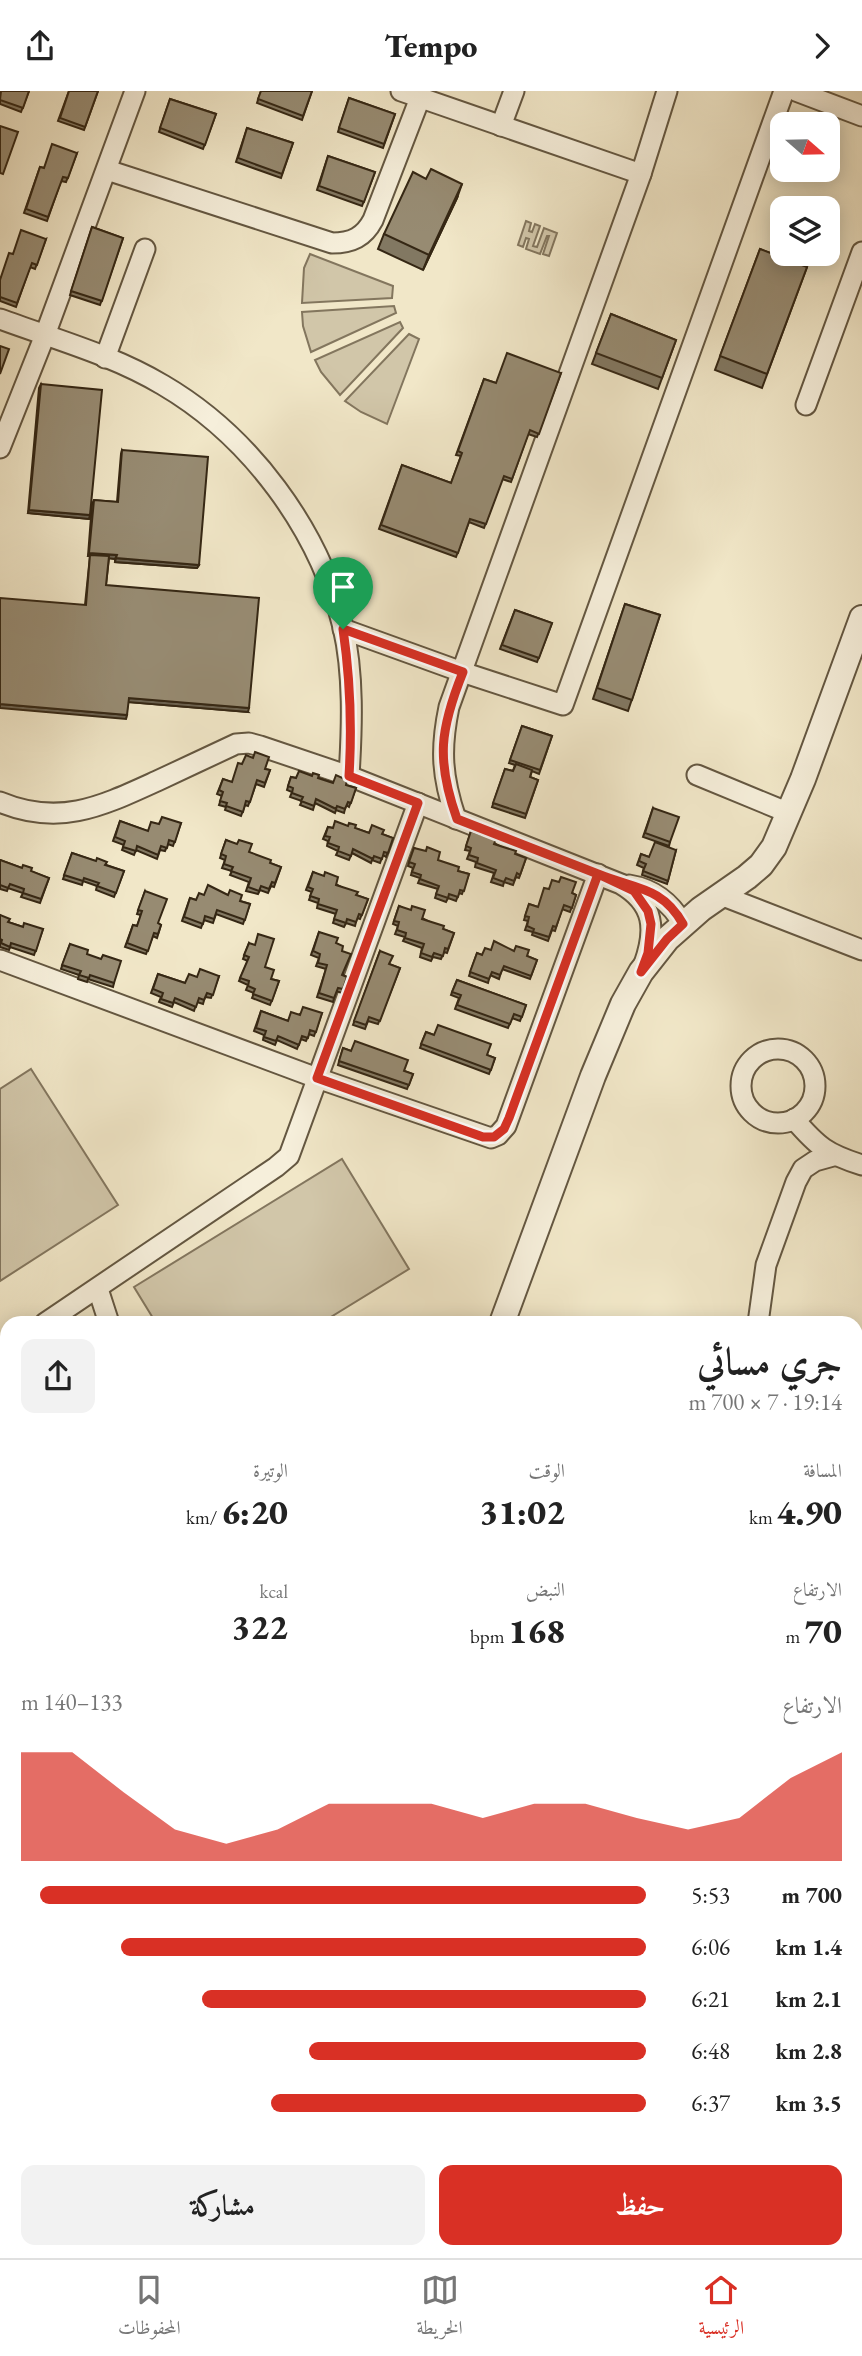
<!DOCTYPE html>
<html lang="ar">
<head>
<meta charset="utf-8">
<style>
	body { margin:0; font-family:"EB Garamond",Amiri,serif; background:#f2f2f2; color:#222; direction:rtl; height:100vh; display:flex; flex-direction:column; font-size:26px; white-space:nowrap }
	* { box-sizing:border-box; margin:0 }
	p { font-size:23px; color:#767676 }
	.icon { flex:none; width:38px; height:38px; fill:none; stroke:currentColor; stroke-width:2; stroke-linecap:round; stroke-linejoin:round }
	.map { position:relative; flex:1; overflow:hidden; direction:ltr }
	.side { position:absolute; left:0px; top:1225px; width:863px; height:943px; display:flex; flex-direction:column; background:#fff; border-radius:21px 21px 0 0; box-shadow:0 4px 18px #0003; direction:rtl }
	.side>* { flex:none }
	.needle { width:46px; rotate:110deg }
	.controls { position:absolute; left:770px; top:21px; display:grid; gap:14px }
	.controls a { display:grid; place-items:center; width:70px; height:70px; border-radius:14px; background:#fff; box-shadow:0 4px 18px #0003; font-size:35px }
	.pin { position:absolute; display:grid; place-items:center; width:60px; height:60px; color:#fff; margin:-72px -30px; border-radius:50% 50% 50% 0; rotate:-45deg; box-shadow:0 0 7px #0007 }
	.pin .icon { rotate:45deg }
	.round { display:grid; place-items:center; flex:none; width:74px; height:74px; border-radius:14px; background:#f2f2f2 }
	.headline { display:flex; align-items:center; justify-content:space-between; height:119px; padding:0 21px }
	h1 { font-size:38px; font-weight:800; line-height:52px }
	.metrics { display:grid; grid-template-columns:repeat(3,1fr); gap:10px; height:119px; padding:7px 21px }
	.metrics div { display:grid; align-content:center }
	.metrics b { font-size:35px; font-weight:800 }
	.metrics small { font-size:19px; font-weight:400 }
	.metrics p { font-size:19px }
	.chart { height:196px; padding:14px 21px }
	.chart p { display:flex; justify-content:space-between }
	.chart svg { width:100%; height:126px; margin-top:7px; fill:#d93025; opacity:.7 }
	.button { display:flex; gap:14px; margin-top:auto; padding:14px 21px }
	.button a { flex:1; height:80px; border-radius:14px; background:#d93025; color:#fff; font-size:28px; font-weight:800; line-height:80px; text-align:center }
	.button a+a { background:#f2f2f2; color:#222 }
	ul { padding:0 21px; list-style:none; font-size:23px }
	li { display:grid; grid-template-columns:112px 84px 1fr; align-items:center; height:52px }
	li i { height:18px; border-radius:9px; background:#d93025 }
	header { display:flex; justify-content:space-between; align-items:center; height:91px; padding:0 21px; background:#fff; font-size:32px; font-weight:800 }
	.dock { display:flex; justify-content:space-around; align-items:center; height:98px; border-top:2px solid #e0e0e0; background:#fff; font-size:19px; color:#767676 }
	.dock a { display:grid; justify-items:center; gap:4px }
	.dock .on { color:#d93025 }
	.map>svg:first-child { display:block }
</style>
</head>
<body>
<header><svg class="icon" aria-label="forward" viewBox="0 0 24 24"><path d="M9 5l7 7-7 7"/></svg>Tempo<svg class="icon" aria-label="share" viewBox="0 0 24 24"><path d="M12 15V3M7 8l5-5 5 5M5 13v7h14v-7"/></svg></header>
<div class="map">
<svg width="862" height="2167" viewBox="0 0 862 2167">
	<rect width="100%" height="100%" fill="#f1e7c8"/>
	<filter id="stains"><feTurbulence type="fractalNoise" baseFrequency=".00286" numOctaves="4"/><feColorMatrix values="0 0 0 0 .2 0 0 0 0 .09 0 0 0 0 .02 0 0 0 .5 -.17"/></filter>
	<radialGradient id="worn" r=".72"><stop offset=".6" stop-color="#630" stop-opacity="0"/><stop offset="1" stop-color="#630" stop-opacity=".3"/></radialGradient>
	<g fill="#d1c6a9" stroke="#83765e" stroke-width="2">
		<polygon points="526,130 531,132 529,140 532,141 535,133 540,135 533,155 537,156 544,137 557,142 549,165 543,163 549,145 547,145 540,163 526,158 529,148 526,147 523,156 518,154"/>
		<polygon points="310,163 393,195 392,207 302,212 304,177"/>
		<polygon points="394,215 396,222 311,261 303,235 302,221"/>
		<polygon points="400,231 403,237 340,304 321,281 315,269"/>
		<polygon points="409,243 419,248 387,333 361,321 345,310"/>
		<polygon points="31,978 118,1114 0,1190 0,998"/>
		<polygon points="342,1068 409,1178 321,1232 156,1232 134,1196"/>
	</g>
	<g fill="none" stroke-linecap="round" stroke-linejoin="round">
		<g stroke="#645741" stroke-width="23">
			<g id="minor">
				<path d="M 401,0 L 641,83 L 449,616 C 440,659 442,686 456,728"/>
				<polyline points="796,0 862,25"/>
				<polyline points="501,35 514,0"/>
				<path d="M 107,79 L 332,152 C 352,152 364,146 373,129 L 420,7"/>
				<polyline points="641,83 667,0"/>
				<path d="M 0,228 C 54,248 113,264 163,294 C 250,345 319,438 343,536 C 354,583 352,637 349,685"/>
				<polyline points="105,267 145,158"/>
				<polyline points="806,314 862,161"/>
				<polyline points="0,357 45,244 135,0"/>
				<polyline points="343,538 462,581 563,614 784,0"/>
				<polyline points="697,684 789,722"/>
				<path d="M 0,711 C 60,736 102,715 157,690 C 183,678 210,665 236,653 L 249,652 L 260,655 L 349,685 L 621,793 C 655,813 656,839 644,873"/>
				<path d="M 629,794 C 654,798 671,812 683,833"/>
				<polyline points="723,805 862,859"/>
				<polyline points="0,869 317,987 491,1047 498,1044 506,1035 598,783"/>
				<circle cx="778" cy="995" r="37"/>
				<path d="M 794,1028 C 818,1056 827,1063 862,1074"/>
				<polyline points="98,1198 109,1232"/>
				<polyline points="45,1232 276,1076 289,1065 418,712"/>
				<polyline points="758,1232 766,1174 796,1091 803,1078 815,1070 833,1065"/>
				<polyline points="0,1262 7,1257"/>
				<polyline points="856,1281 862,1282"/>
				<polyline points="0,1460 7,1461"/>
				<polyline points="856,1545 862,1548"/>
				<polyline points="856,1737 862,1740"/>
			</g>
		</g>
		<g stroke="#645741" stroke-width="28">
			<polyline id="tertiary" points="502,1232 593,985 623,913 641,881 667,848 701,818 747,786 761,774 774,756 803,688 862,527"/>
		</g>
		<g stroke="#352714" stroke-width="32">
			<g id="secondary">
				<polyline points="0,1660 7,1662"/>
				<polyline points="856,1973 862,1975"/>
			</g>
		</g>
		<use href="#minor" stroke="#f6efdb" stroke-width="19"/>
		<use href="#tertiary" stroke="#f6efdb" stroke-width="24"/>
		<use href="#secondary" stroke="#f6efdb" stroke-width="28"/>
	</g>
	<g fill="#827862" stroke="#352714" stroke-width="2">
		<polygon points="29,0 21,21 0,13 0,4"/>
		<polygon points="69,0 98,0 84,39 58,30"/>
		<polygon points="261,0 312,0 302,29 257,12"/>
		<polygon points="349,7 395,23 383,57 338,41"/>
		<polygon points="170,8 216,23 203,58 159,41"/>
		<polygon points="247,37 293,52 281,87 236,71"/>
		<polygon points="77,62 66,91 61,90 47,130 24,122 40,76 44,77"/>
		<polygon points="328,65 375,81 362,115 317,99"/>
		<polygon points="457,107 423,179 378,158 384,143"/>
		<polygon points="92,136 123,147 100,214 70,204"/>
		<polygon points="46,148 35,178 30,176 16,216 0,210 0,189 13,163"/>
		<polygon points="760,158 807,176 762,297 715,279"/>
		<polygon points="611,223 676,249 658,298 592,273"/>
		<polygon points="561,282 537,346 528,343 511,391 502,388 484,437 469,431 456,466 379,438 402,374 451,392 461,365 456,364 484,288 496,292"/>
		<polygon points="41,293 90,424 89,428 28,422 39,297"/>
		<polygon points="122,359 199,474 197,477 115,471 115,468 109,467 106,494 248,621 128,611 126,628 85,514 90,465 88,465 92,413 94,409 117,411 121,363"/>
		<polygon points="625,513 660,524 628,620 593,608"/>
		<polygon points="515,519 552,532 537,571 500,558"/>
		<polygon points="522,635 552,645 539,683 532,680 530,686 538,689 525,727 492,716 505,678 513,680 515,674 509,672"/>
		<polygon points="265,678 270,679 264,696 256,693 248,715 245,714 241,725 225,719 226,716 219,714 222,705 217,703 223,688 231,691"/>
		<polygon points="291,686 296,687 318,687 333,692 346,694 356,697 349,716 346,714 344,722 336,719 335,722 315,712 313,719 300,714 302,710 290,706 292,701 287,699"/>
		<polygon points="653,717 670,751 669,755 643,746"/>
		<polygon points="120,730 147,740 159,733 181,732 173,755 168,753 165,760 160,759 157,768 136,759 134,764 122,759 124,754 113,750"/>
		<polygon points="328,736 333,737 355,737 369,742 382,743 393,747 386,766 383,764 380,772 372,769 371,772 352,762 349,769 336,764 338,760 327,755 328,750 323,748"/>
		<polygon points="471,740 515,763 526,767 519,787 516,786 513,794 504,791 503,795 491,791 494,782 475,776 476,771 467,768 470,760 465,759"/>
		<polygon points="226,749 270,772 281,776 274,796 271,795 268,802 260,799 258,803 246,800 249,791 230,784 232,780 222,777 225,769 220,767"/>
		<polygon points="414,757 458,780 469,783 462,803 459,802 456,810 448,807 446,811 435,807 438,798 418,792 420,787 411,784 413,777 408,775"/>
		<polygon points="676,759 667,793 642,784 644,777 637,774 641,763 649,766"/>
		<polygon points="72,762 124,780 114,806 96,799 97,795 83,790 82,794 63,788"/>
		<polygon points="0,769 49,787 40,812 21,806 23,802 8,797 7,800 0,798"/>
		<polygon points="313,781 356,804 368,808 360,828 357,827 355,835 346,832 344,836 333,832 336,823 317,817 318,812 309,809 312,801 306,799"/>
		<polygon points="145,800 158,832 161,834 157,847 153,845 146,863 125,856 133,834 137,835 141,824 137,823"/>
		<polygon points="572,802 576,804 570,821 562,818 555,840 552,839 548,850 532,844 533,841 525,839 528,830 524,829 529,813 538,816"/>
		<polygon points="204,804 240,810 250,813 243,833 216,823 213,832 204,829 201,837 182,830 190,807 196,809"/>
		<polygon points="399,815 443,838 454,842 447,862 444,861 441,868 433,866 431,870 420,866 422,857 403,850 405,846 395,843 398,835 393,833"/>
		<polygon points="0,824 8,831 23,836 43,838 34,864 10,856 9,859 0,856"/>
		<polygon points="319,841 336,852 342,860 343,884 347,886 342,902 336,900 333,911 317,906 326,878 316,875 319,867 311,864"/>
		<polygon points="249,852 265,876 271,888 279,890 270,914 252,907 254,902 246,899 248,894 239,890 248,870 243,868"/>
		<polygon points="70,853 87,863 114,892 113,896 88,888 87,891 78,888 79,884 61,878"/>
		<polygon points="491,859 527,865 537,869 530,888 502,878 499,888 490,884 488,892 469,885 477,862 482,864"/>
		<polygon points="380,860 389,873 400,877 378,933 368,930 365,938 353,934"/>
		<polygon points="158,883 185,892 197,886 219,885 211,907 205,906 203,913 197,911 194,920 174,911 172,916 159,911 161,906 151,902"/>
		<polygon points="457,889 526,914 520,930 512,927 508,937 455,918 459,907 451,904"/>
		<polygon points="261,920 288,930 300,923 322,922 314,945 309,943 306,950 301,948 297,958 277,949 275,954 263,949 264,944 254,940"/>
		<polygon points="426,941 495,967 489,983 420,957"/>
		<polygon points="343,957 413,983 407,998 338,974"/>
		<polygon points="0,1827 7,1843 7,1900 6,1901 0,1888"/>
		<polygon points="0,1949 7,1962 7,2020 0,2008"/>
	</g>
	<g fill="#6a6150" stroke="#352714" stroke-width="2">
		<polygon points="462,93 457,107 423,179 429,164"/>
		<polygon points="29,419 90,424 89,428 28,422"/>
		<polygon points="89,462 117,464 115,468 88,465"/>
		<polygon points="116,467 199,474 197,477 115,471"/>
		<polygon points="129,607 249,617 248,621 127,611"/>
		<polygon points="0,613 127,624 126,628 0,617"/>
		<polygon points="7,2043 7,2049 0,2053 0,2047"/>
	</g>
	<g fill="#978b72" stroke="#352714" stroke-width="2">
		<polygon points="1,0 29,0 23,17 0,9"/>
		<polygon points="69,0 98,0 85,36 60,27"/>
		<polygon points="261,0 312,0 303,25 258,8"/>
		<polygon points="349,7 395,23 384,53 339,37"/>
		<polygon points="170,8 216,23 205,54 160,37"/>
		<polygon points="0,35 18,41 3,83 0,82"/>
		<polygon points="247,37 293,52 282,83 238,67"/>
		<polygon points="52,53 77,62 68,87 63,86 48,126 26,118 40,76 44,77"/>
		<polygon points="328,65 375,81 364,111 319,95"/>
		<polygon points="431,78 462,93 429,164 384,143 413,81 426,88"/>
		<polygon points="92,136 123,147 102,210 71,200"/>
		<polygon points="21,139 46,148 37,174 32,172 17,212 0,206 0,189 9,162 13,163"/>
		<polygon points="760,158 807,176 767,283 720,265"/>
		<polygon points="611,223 676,249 662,287 596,262"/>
		<polygon points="0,255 9,258 0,283"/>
		<polygon points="507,262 561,282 539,343 530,339 512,388 504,385 486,433 470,428 458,462 381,434 402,374 451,392 462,362 458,360 484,288 496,292"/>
		<polygon points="41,293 102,299 90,424 29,419"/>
		<polygon points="122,359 208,366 199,474 116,467 117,464 89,462 94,409 118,411"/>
		<polygon points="90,464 109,465 106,494 259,507 249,617 129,607 127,624 0,613 0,507 86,514"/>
		<polygon points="625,513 660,524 632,609 597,597"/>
		<polygon points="515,519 552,532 539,567 502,554"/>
		<polygon points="522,635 552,645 540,679 510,669"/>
		<polygon points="255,661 269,666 265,678 270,679 265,692 257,689 250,711 246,710 243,721 226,715 227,712 220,710 223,701 219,699 223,688 232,691 238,672 242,673 246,664 253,667"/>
		<polygon points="516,673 532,679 530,686 538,689 526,723 493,712 505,678 513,680"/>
		<polygon points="299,680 312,685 313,682 319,684 318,687 333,692 336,684 347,689 346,694 356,697 351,712 348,711 345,718 337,715 336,718 316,708 314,715 301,710 303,706 292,702 293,697 288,695 291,686 296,687"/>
		<polygon points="653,717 679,726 670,751 645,742"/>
		<polygon points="162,726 181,732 175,751 169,749 167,757 161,755 158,764 137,755 136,760 123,756 125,750 115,746 120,730 148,740 151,731 159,733"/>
		<polygon points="335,730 348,735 349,732 356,734 355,737 369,742 372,734 384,739 382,743 393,747 388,762 384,761 382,768 374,765 373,768 353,758 351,765 338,760 339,756 328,752 330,746 325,745 328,736 333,737"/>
		<polygon points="471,740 482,744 484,740 497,745 494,753 516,760 515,763 526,767 520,784 517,782 514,790 506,787 504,791 493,787 496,779 477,772 478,767 469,764 471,757 466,755"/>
		<polygon points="226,749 237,753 239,749 252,753 249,761 271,769 270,772 281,776 275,792 272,791 269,798 261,795 259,800 248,796 251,787 231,780 233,776 224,773 226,765 221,763"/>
		<polygon points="655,751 676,759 668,790 643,780 646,773 639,770 641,763 649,766"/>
		<polygon points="427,756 440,761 438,769 459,776 458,780 469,783 464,800 460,799 458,806 449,803 448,807 436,803 439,795 420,788 421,784 412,781 415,773 409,771 414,757 426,760"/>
		<polygon points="72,762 96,770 97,767 107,771 105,774 124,780 116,802 97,795 99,792 84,787 83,790 64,784"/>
		<polygon points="0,769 22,777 23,774 32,777 31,780 49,787 41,808 23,802 24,798 10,793 8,797 0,794"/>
		<polygon points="313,781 324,785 325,781 338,786 336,794 358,801 356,804 368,808 362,824 359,823 356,831 347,828 346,832 334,828 337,819 318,813 319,808 310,805 313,798 308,796"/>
		<polygon points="561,786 576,791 572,802 576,804 572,817 564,814 556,836 553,835 549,846 533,841 534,838 527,835 529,826 525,825 529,813 538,816 544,797 549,798 552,789 559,791"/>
		<polygon points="208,794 228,804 230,799 242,804 240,810 250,813 245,829 217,819 214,828 205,825 203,833 184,826 190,807 196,809 199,802 204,804"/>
		<polygon points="145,800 167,808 158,832 161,834 158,843 154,842 148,860 127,852 133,834 137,835 142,820 138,819"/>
		<polygon points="399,815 411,819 412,815 425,819 422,828 444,835 443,838 454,842 448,858 445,857 443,865 434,862 432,866 421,862 424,853 405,847 406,842 397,839 399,831 394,830"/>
		<polygon points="0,824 10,828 8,831 23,836 24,832 43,838 36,860 11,852 10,856 1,852 2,849 0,848"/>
		<polygon points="319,841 338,847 336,852 343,855 342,860 351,863 342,884 347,886 343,898 338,897 334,907 319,902 327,874 318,872 320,863 313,860"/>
		<polygon points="258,843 274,848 265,876 274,879 271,888 279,890 272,910 253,903 255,898 248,895 249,890 240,887 249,866 244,864 249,852 255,854"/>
		<polygon points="494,850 514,860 516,855 529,859 527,865 537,869 531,885 504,875 500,884 492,881 489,888 470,881 477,862 482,864 485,857 491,859"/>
		<polygon points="70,853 88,859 87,863 101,868 103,864 121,870 114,892 90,884 89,887 79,884 81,880 62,874"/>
		<polygon points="380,860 393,865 389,873 400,877 380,930 369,926 366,934 354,930"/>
		<polygon points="200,878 219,885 213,904 207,902 204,909 199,907 196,916 175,907 173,912 161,908 163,902 153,898 158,883 185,892 189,883 197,886"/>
		<polygon points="457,889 526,914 522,926 514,923 510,933 457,914 461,904 452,901"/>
		<polygon points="303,916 322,922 316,941 310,939 308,947 302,945 299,954 278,945 276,950 264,946 266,940 256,937 261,920 288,930 291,921 300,924"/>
		<polygon points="438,934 491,953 487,964 495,967 491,979 421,953 426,941 434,944"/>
		<polygon points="355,950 408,969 404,980 413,983 409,994 339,970 343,957 351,960"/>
		<polygon points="0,1827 7,1843 7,1890 0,1874"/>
		<polygon points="0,1949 7,1962 7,2008 0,1995"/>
		<polygon points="0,2017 7,2030 7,2043 0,2047"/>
	</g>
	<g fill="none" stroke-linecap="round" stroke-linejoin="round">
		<g stroke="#fff" stroke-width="14">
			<path id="route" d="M 343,538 C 350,586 352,636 349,685 L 418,712 L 317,987 L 483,1046 L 494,1046 L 504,1038 L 509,1027 L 598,783 C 634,798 662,795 683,833 L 667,848 L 641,881 L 648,862 L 651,833 L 648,820 L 634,800 L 598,783 L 457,728 C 436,669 440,638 463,581 L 343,538"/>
		</g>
		<use href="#route" stroke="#d93025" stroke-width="9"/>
	</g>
	<rect width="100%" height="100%" filter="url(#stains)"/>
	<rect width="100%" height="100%" fill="url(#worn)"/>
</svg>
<div class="controls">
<a><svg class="needle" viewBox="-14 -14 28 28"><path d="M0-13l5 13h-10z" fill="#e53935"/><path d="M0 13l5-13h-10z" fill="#767676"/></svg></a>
<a><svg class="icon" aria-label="layers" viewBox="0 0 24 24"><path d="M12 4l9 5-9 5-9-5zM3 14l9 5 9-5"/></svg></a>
</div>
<div class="pin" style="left:343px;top:538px;background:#1e9e55"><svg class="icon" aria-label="arrive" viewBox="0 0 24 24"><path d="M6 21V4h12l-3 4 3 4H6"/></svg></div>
<section class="side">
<div class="headline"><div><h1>جري مسائي</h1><p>19:14 · 7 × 700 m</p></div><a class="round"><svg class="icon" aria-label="share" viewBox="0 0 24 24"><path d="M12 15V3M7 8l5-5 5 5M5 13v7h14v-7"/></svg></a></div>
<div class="metrics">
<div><p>المسافة</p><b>4.90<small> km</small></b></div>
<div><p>الوقت</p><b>31:02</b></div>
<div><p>الوتيرة</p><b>6:20<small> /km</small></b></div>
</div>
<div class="metrics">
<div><p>الارتفاع</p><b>70<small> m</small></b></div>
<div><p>النبض</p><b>168<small> bpm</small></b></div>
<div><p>kcal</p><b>322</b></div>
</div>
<div class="chart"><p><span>الارتفاع</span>133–140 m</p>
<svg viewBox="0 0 160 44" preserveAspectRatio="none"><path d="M0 44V6L10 6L20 20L30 33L40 38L50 33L60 24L70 24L80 24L90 29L100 24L110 24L120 29L130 33L140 29L150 15L160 6V44z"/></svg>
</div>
<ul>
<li><b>700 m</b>5:53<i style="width:97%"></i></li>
<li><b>1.4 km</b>6:06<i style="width:84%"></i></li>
<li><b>2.1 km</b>6:21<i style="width:71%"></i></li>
<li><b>2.8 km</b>6:48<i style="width:54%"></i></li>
<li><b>3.5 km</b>6:37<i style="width:60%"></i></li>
</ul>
<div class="button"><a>حفظ</a><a>مشاركة</a></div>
</section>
</div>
<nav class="dock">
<a class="on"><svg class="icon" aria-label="home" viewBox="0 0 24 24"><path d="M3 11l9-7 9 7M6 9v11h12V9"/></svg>الرئيسية</a>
<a><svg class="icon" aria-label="map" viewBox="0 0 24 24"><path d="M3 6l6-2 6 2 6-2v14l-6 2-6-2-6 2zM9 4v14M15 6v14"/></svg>الخريطة</a>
<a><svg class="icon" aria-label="saved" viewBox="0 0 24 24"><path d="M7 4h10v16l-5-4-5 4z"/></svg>المحفوظات</a>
</nav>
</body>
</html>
